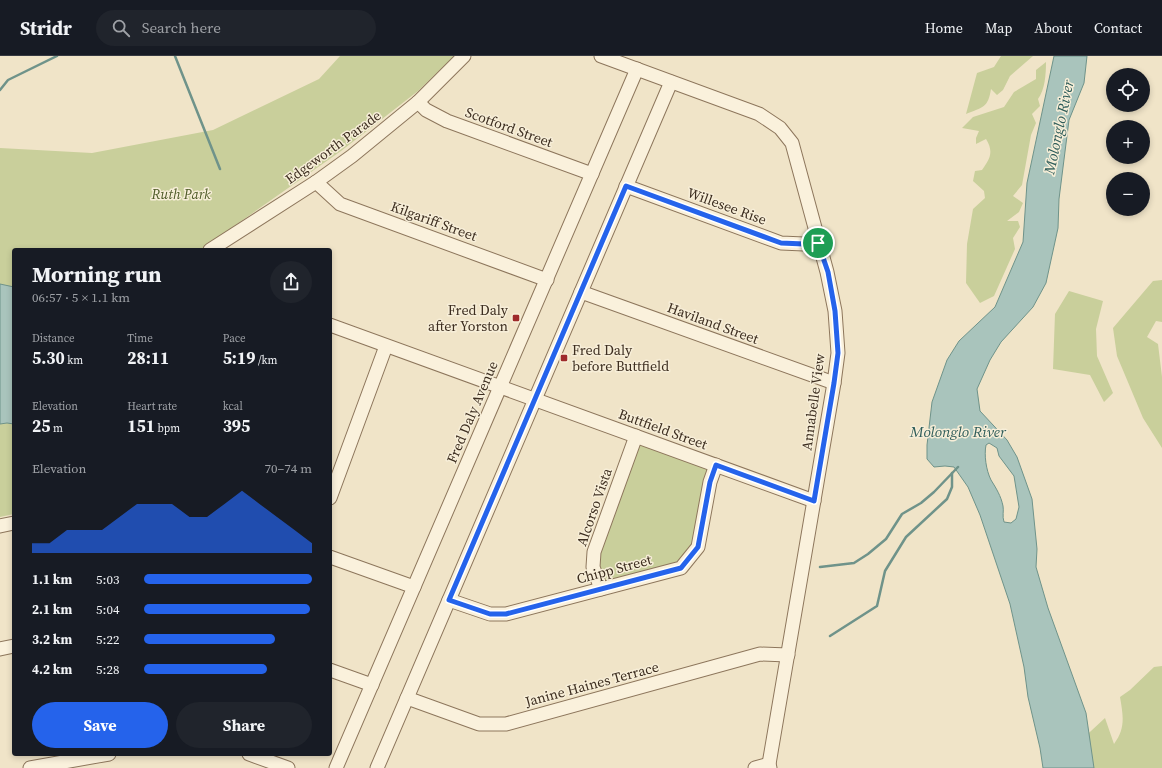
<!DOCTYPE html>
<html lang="en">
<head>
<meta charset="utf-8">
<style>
	body { margin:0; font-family:"Source Serif 4",serif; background:#20242c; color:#f1f3f6; height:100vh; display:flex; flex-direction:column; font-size:15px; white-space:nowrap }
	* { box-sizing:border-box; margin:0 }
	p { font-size:13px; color:#9ea1a6 }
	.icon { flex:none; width:22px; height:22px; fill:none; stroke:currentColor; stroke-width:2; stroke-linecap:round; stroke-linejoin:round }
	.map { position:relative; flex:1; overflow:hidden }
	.details { position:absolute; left:12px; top:192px; width:320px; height:508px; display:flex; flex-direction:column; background:#171b24; border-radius:4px; box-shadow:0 2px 6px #0003 }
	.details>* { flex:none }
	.tools { position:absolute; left:1106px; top:12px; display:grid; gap:8px }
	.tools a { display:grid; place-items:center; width:44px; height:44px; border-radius:50%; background:#171b24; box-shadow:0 2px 6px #0003; font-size:20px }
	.pin { position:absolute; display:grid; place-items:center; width:34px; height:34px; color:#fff; margin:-17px; border:2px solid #fff; border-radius:50%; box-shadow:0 1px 4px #0007 }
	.round { display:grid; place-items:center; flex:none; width:42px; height:42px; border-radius:21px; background:#20242c }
	.headline { display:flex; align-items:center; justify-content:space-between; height:68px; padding:0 20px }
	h1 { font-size:22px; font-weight:700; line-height:30px }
	.figures { display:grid; grid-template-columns:repeat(3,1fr); gap:6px; height:68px; padding:4px 20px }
	.figures div { display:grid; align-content:center }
	.figures b { font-size:17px; font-weight:700 }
	.figures small { font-size:11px; font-weight:400 }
	.figures p { font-size:11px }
	.chart { height:112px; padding:8px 20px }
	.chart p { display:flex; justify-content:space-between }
	.chart svg { width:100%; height:72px; margin-top:4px; fill:#2563eb; opacity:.7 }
	.cta { display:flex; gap:8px; margin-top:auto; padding:8px 20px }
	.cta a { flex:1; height:46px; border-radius:24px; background:#2563eb; color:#fff; font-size:16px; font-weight:700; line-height:46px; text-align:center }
	.cta a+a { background:#20242c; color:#f1f3f6 }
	ul { padding:0 20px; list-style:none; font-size:13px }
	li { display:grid; grid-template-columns:64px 48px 1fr; align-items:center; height:30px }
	li i { height:10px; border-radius:5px; background:#2563eb }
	header { display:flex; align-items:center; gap:24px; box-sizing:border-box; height:56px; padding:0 20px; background:#171b24; border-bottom:1px solid #363941 }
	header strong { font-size:19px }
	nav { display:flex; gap:22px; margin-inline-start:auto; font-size:14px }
	.search { width:280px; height:36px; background:#20242c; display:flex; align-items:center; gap:10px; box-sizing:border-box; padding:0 14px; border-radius:22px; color:#9ea1a6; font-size:15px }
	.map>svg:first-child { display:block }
</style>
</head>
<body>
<header>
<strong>Stridr</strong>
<div class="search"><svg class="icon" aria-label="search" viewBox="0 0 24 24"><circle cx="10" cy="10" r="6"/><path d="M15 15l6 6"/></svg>Search here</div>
<nav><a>Home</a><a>Map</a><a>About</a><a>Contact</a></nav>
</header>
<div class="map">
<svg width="1162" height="712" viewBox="0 0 1162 712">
	<rect width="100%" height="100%" fill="#f0e4c8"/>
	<g fill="#c9cf9b">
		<polygon points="340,0 454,0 418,35 341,95 200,194 14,194 14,458 0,461 0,92 92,97 213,74 319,23"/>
		<path d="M 1001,0 L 1033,0 L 1010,20 L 1003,34 L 997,39 L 991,33 C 988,52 983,51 966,58 L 977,17 L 994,11 Z"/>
		<path d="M 1046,6 C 1046,18 1045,34 1038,43 L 1040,50 L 1032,58 L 1036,67 L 1031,79 L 1022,129 L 1013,140 L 1023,147 L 1019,156 L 1007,165 L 1018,165 L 1020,171 L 1013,182 L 1015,193 L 994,240 L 980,247 L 966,227 L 967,188 L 973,153 L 985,142 L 984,135 L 973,125 L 975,115 L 982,114 C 990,103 994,96 986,83 L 976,88 L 976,82 L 979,75 L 962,72 L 973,61 L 1004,51 L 1014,36 L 1036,23 L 1036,14 Z"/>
		<polygon points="1162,224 1162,266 1156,265 1147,281 1158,288 1162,321 1162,392 1143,362 1117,300 1113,272 1153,225"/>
		<polygon points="1069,235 1103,245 1096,273 1097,300 1113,337 1104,346 1090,319 1053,313 1055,258"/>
		<polygon points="636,380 716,409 698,491 681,512 601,533 594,496"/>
		<path d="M 1162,610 L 1162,712 L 1051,712 L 1105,662 L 1114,688 C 1126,672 1123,659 1120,641 L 1130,634 L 1154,611 Z"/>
	</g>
	<g fill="#a9c4bc" stroke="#6f938a" fill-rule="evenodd">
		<path d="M 1054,0 L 1087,0 L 1084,27 L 1069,64 L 1059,143 L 1058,172 L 1046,227 L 1033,251 L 1001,286 L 990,304 L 977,333 L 980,355 L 1007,384 L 1017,401 L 1032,443 L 1037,493 L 1036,511 L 1048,552 L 1086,657 L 1094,712 L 1043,712 L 1040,692 L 1028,641 L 1024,611 L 1010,548 L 980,459 L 968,431 L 954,411 L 945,410 L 934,411 L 927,403 L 927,389 L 932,346 L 947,304 L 959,285 L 995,251 L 1023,186 L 1027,127 ZM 989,387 L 997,392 L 999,400 L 1014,420 L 1019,451 L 1016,463 L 1011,467 L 1004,466 C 1002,460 1004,455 1003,450 C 1001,440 996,432 991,424 C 986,414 984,399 986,389 Z"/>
		<polygon points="0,228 14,231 14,368 7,367 0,368"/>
	</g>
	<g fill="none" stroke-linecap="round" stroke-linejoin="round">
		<g stroke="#6f938a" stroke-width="2.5">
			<polyline points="175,0 220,113"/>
			<polyline points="0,34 8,24 57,0"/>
			<polyline points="820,511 854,507 868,498 886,483 902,458 921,447 934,436 958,411"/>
			<polyline points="830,580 877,550 885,515 906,481 947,443 952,431 952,417"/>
		</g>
		<g stroke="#8d765c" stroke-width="15">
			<g id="minor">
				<polyline points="601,0 759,58 780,72 792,87 827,216 835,255 838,297 834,327 769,708 770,712"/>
				<polyline points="418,46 426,54 447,65 592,118"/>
				<polyline points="316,126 340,148 547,224"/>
				<polyline points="626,130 781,187 804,188 819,187"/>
				<polyline points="210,194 316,126 352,100 418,46 464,0"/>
				<polyline points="581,236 834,327"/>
				<polyline points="330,269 814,445"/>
				<polyline points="330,442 386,290"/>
				<polyline points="0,470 14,467"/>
				<polyline points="330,501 414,531"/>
				<polyline points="601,533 593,511 594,496 636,380"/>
				<polyline points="449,544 490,558 506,558 681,512 698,491 710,426 716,409"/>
				<polyline points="0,593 14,590"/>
				<polyline points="330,614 372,629"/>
				<polyline points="407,642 479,668 506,668 760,598 788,599"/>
				<polyline points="249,698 288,712"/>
				<polyline points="30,712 109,698"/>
				<polyline points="336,712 637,13"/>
				<polyline points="377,712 671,26"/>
				<polyline points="755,712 769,708"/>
			</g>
		</g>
		<use href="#minor" stroke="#faf1dc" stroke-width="13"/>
	</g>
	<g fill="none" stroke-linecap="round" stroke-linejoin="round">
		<g stroke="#fff" stroke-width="8">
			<polygon id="route" points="626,130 781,187 804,188 818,187 828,216 835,255 838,297 834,327 814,445 716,409 710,426 698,491 681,512 506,558 490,558 449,544"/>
		</g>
		<use href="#route" stroke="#2563eb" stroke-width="5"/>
	</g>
	<g fill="#9e2a2b" stroke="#f7eed8" stroke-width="1.5">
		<rect x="512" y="258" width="8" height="8" rx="2"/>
		<rect x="560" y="298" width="8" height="8" rx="2"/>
	</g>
	<g text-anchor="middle" stroke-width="3" stroke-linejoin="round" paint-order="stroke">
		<g font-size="14" fill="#3d2e20" stroke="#f7eed8">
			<text transform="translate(509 71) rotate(20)" y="5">Scotford Street</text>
			<text transform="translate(333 91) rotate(-36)" y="5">Edgeworth Parade</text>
			<text transform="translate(727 150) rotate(20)" y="5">Willesee Rise</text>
			<text transform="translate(434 165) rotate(20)" y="5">Kilgariff Street</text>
			<text transform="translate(713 267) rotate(20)" y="5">Haviland Street</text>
			<text transform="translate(813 346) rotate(-82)" y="5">Annabelle View</text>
			<text transform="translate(472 356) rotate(-67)" y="5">Fred Daly Avenue</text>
			<text transform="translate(663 373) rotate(20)" y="5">Buttfield Street</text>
			<text transform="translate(594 451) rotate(-71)" y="5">Alcorso Vista</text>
			<text transform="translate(614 513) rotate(-15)" y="5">Chipp Street</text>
			<text transform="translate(592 628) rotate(-15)" y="5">Janine Haines Terrace</text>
		</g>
		<g font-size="14" font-style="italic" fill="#4d5a26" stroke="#f7eed8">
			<text x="181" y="143">Ruth Park</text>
		</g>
		<g font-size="14" fill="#3d2e20" stroke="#f7eed8" text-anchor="end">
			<text x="508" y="259">Fred Daly<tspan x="508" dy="16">after Yorston</tspan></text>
			<text x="572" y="299" text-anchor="start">Fred Daly<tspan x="572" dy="16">before Buttfield</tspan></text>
		</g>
		<g font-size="15" font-style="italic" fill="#2f5d5a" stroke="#f7eed8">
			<text transform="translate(1059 71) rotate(-78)" y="5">Molonglo River</text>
			<text x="958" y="381">Molonglo River</text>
		</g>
	</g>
</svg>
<div class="tools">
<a><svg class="icon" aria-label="locate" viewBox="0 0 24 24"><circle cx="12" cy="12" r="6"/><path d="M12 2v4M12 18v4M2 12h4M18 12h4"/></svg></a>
<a>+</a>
<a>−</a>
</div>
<div class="pin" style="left:818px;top:187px;background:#1e9e55"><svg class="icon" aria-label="arrive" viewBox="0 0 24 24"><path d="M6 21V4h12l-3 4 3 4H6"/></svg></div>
<section class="details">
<div class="headline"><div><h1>Morning run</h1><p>06:57 · 5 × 1.1 km</p></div><a class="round"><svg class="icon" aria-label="share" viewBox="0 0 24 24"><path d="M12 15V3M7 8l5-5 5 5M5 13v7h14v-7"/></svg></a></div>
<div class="figures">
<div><p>Distance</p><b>5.30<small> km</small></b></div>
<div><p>Time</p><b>28:11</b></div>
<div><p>Pace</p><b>5:19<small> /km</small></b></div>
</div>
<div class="figures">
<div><p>Elevation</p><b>25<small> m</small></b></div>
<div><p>Heart rate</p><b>151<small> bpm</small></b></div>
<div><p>kcal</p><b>395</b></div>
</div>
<div class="chart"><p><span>Elevation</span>70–74 m</p>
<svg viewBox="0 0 160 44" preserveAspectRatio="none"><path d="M0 44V38L10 38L20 30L30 30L40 30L50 22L60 14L70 14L80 14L90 22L100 22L110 14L120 6L130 14L140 22L150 30L160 38V44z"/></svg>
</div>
<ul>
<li><b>1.1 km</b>5:03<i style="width:100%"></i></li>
<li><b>2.1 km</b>5:04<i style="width:99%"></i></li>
<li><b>3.2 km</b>5:22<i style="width:78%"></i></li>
<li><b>4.2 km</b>5:28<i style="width:73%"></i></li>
</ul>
<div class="cta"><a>Save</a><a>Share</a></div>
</section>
</div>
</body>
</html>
